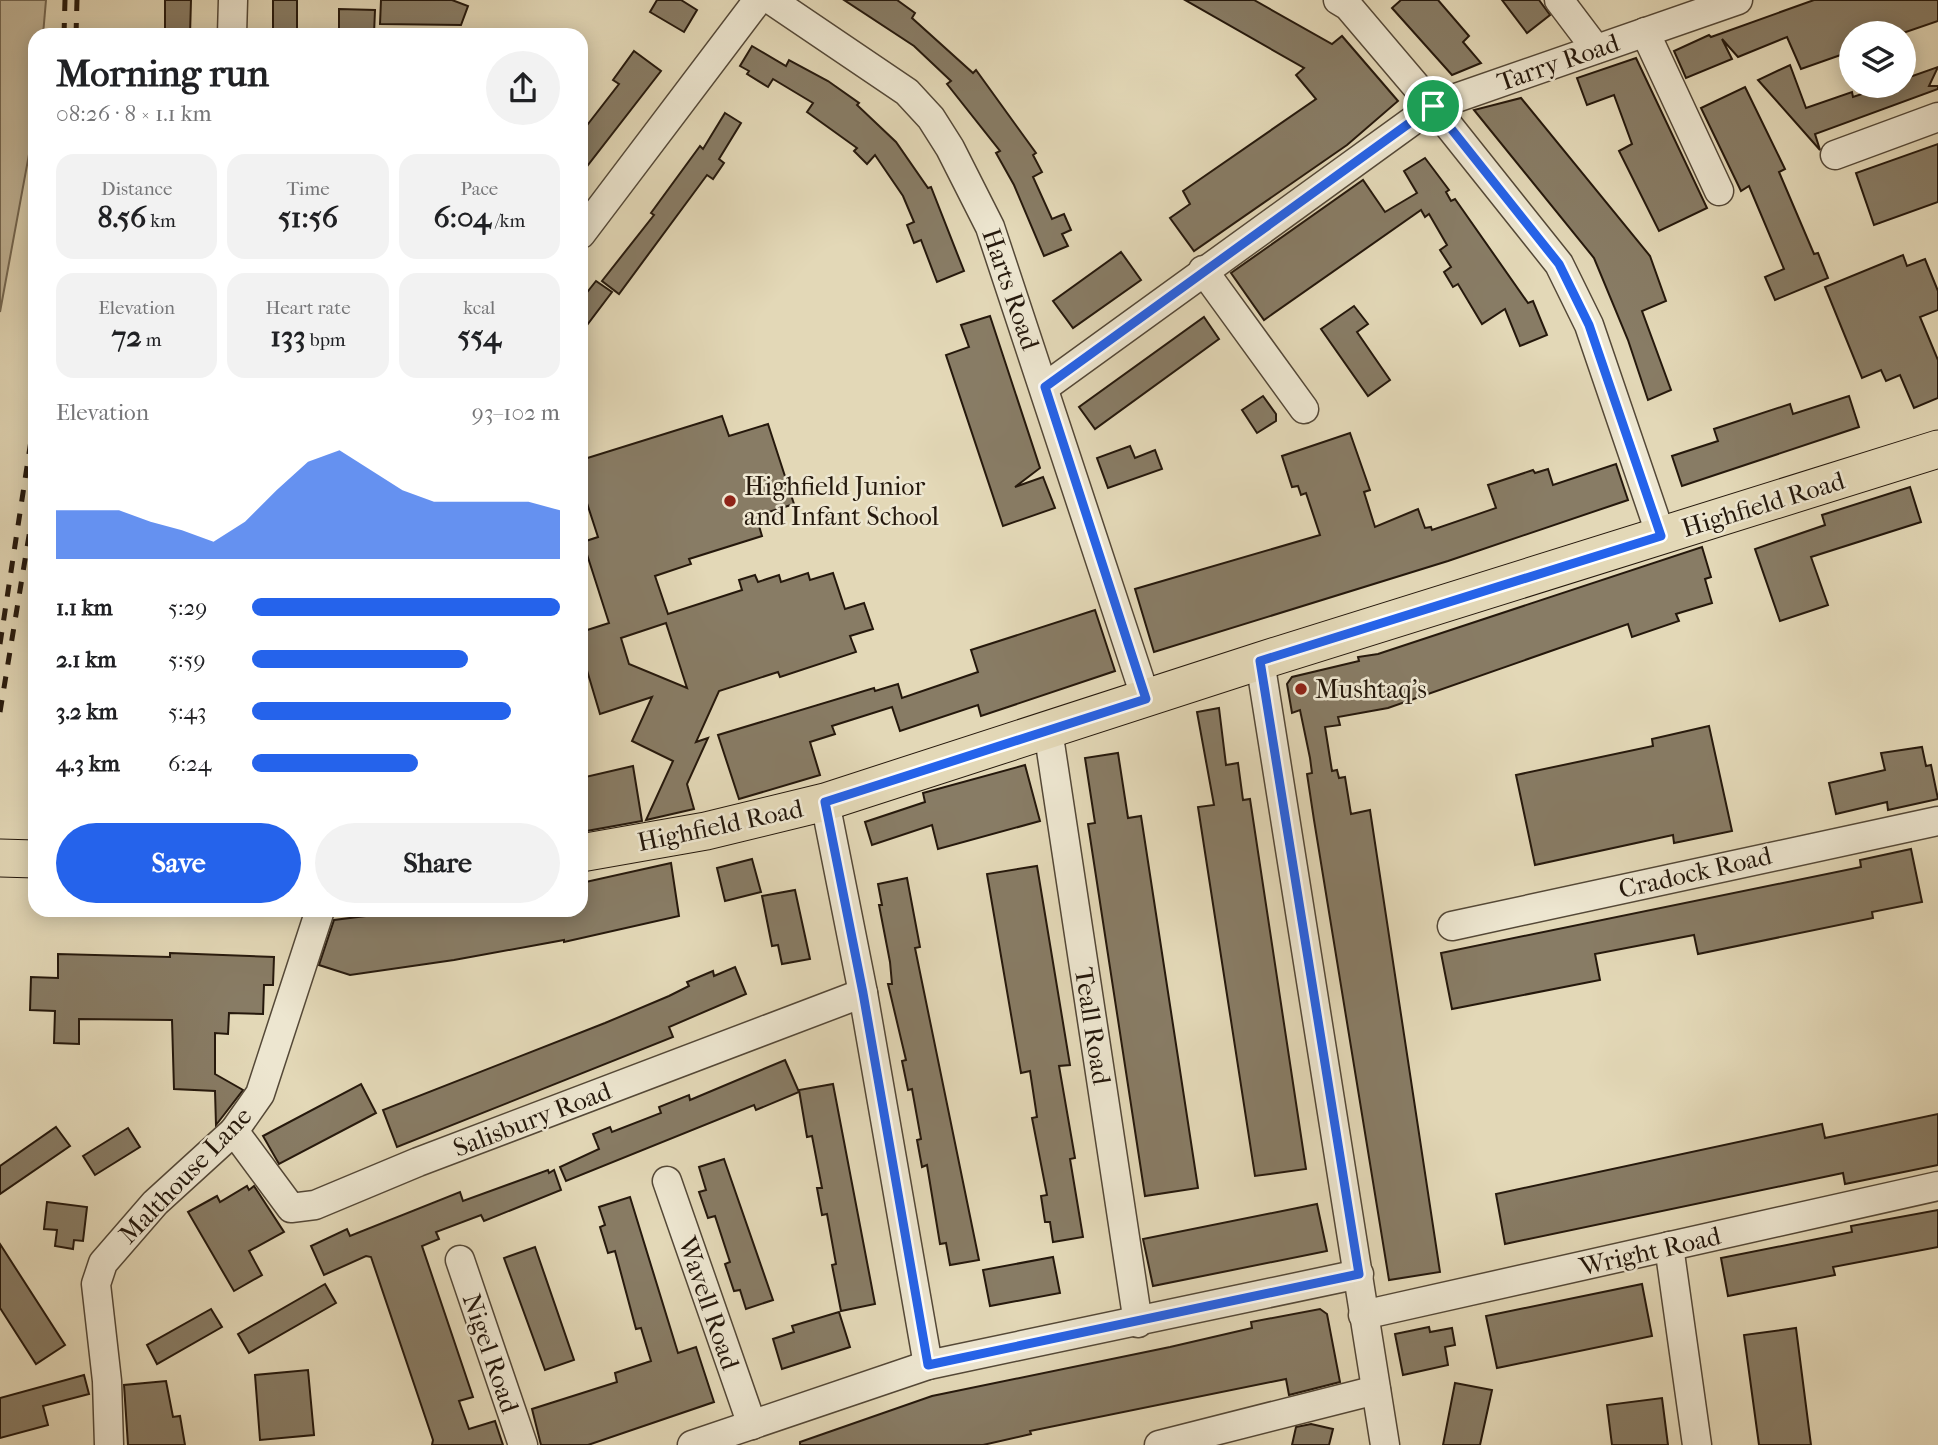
<!DOCTYPE html>
<html lang="en">
<head>
<meta charset="utf-8">
<style>
	body { margin:0; font-family:"IM FELL French Canon",serif; background:#f2f2f2; color:#202124; height:100vh; display:flex; flex-direction:column; font-size:26px; white-space:nowrap }
	* { box-sizing:border-box; margin:0 }
	p { font-size:23px; color:#757577 }
	.icon { flex:none; width:38px; height:38px; fill:none; stroke:currentColor; stroke-width:2; stroke-linecap:round; stroke-linejoin:round }
	.map { position:relative; flex:1; overflow:hidden }
	.panel { position:absolute; left:28px; top:28px; width:560px; height:889px; display:flex; flex-direction:column; background:#fff; border-radius:21px; box-shadow:0 4px 18px #0003 }
	.panel>* { flex:none }
	.tools { position:absolute; left:1839px; top:21px; display:grid; gap:14px }
	.tools a { display:grid; place-items:center; width:77px; height:77px; border-radius:50%; background:#fff; box-shadow:0 4px 18px #0003; font-size:35px }
	.pin { position:absolute; display:grid; place-items:center; width:60px; height:60px; color:#fff; margin:-30px; border:4px solid #fff; border-radius:50%; box-shadow:0 2px 7px #0007 }
	.round { display:grid; place-items:center; flex:none; width:74px; height:74px; border-radius:37px; background:#f2f2f2 }
	.overview { display:flex; align-items:center; justify-content:space-between; height:119px; padding:0 28px }
	h1 { font-size:38px; font-weight:700; line-height:52px }
	.figures { display:grid; grid-template-columns:repeat(3,1fr); gap:10px; height:119px; padding:7px 28px }
	.figures div { display:grid; align-content:center; border-radius:18px; background:#f2f2f2; text-align:center }
	.figures b { font-size:30px; font-weight:700 }
	.figures small { font-size:19px; font-weight:400 }
	.figures p { font-size:19px }
	.chart { height:196px; padding:14px 28px }
	.chart p { display:flex; justify-content:space-between }
	.chart svg { width:100%; height:126px; margin-top:7px; fill:#2563eb; opacity:.7 }
	.action { display:flex; gap:14px; margin-top:auto; padding:14px 28px }
	.action a { flex:1; height:80px; border-radius:42px; background:#2563eb; color:#fff; font-size:28px; font-weight:700; line-height:80px; text-align:center }
	.action a+a { background:#f2f2f2; color:#202124 }
	ul { padding:0 28px; list-style:none; font-size:23px }
	li { display:grid; grid-template-columns:112px 84px 1fr; align-items:center; height:52px }
	li i { height:18px; border-radius:9px; background:#2563eb }
	.map>svg:first-child { display:block }
</style>
</head>
<body>
<div class="map">
<svg width="1938" height="1445" viewBox="0 0 1938 1445">
	<rect width="100%" height="100%" fill="#e3d8b7"/>
	<filter id="stains"><feTurbulence type="fractalNoise" baseFrequency=".00286" numOctaves="4"/><feColorMatrix values="0 0 0 0 .2 0 0 0 0 .09 0 0 0 0 .02 0 0 0 .5 -.17"/></filter>
	<radialGradient id="worn" r=".72"><stop offset=".6" stop-color="#630" stop-opacity="0"/><stop offset="1" stop-color="#630" stop-opacity=".3"/></radialGradient>
	<polygon fill="#c3b79a" stroke="#746853" stroke-width="2" points="0,0 46,0 43,35 35,35 32,138 0,312"/>
	<g fill="#887c65" stroke="#25180c" stroke-width="2" fill-rule="evenodd">
		<polygon points="165,0 191,0 190,35 165,35"/>
		<rect x="273" y="0" width="24" height="35"/>
		<polygon points="381,0 452,0 468,6 461,25 380,24"/>
		<polygon points="657,0 681,0 697,10 684,32 650,12"/>
		<polygon points="844,0 897,0 915,13 912,18 973,73 976,70 1036,153 1033,155 1042,172 1033,177 1052,219 1064,214 1071,230 1062,234 1068,246 1044,256 1014,185 996,153 1000,151 947,84 951,81 914,46"/>
		<polygon points="1185,0 1254,0 1332,44 1342,36 1398,101 1347,145 1194,251 1170,218 1190,204 1183,191 1316,99 1296,75 1304,68"/>
		<polygon points="1401,0 1438,0 1469,36 1463,42 1481,63 1452,75 1392,8"/>
		<polygon points="1502,0 1539,0 1550,15 1527,33"/>
		<polygon points="1814,0 1938,0 1938,21 1903,33 1852,33 1852,51 1801,69 1787,37 1738,57 1722,39 1732,59 1686,78 1674,51 1709,35 1711,37"/>
		<polygon points="339,9 375,10 374,34 339,34"/>
		<polygon points="752,46 786,66 789,60 828,81 859,103 857,105 896,142 928,188 931,187 964,271 937,282 921,240 914,243 907,225 914,222 903,196 875,155 867,164 854,151 857,148 807,112 813,103 773,79 768,87 747,74 749,71 740,66"/>
		<polygon points="634,51 661,71 581,174 581,133 619,84 613,80"/>
		<polygon points="1636,58 1707,208 1659,231 1619,151 1632,144 1614,95 1587,105 1577,78"/>
		<polygon points="1790,65 1806,108 1852,92 1853,97 1886,86 1904,86 1904,79 1938,67 1929,86 1938,86 1938,89 1815,134 1820,150 1758,80"/>
		<polygon points="1745,87 1785,169 1779,172 1814,254 1818,253 1828,278 1775,300 1765,277 1784,269 1749,186 1741,191 1701,108"/>
		<polygon points="1521,98 1650,256 1666,301 1642,311 1671,390 1648,400 1628,340 1594,258 1474,110"/>
		<polygon points="725,113 741,123 719,159 724,163 713,179 707,175 619,294 602,281 654,215 651,213 700,146 703,149"/>
		<polygon points="1938,144 1938,202 1874,225 1856,173"/>
		<polygon points="1425,158 1449,190 1446,192 1451,201 1455,199 1528,303 1533,301 1547,335 1520,346 1505,309 1482,324 1458,284 1453,287 1444,272 1451,267 1440,250 1447,245 1429,214 1425,217 1421,210 1264,320 1231,273 1363,180 1385,212 1417,193 1404,171"/>
		<polygon points="1121,252 1141,280 1073,328 1053,301"/>
		<polygon points="1903,255 1907,266 1925,259 1938,291 1938,310 1920,317 1938,360 1938,398 1914,408 1900,375 1886,381 1881,370 1862,378 1825,287"/>
		<polygon points="596,281 612,292 581,333 581,300"/>
		<polygon points="1354,306 1368,324 1357,332 1390,380 1368,396 1321,329"/>
		<polygon points="990,316 1040,468 1015,487 1043,477 1055,508 1003,526 946,355 969,347 961,325"/>
		<polygon points="1204,317 1219,339 1095,429 1079,407"/>
		<polygon points="1263,396 1276,414 1276,421 1257,433 1242,410"/>
		<polygon points="1849,396 1859,427 1682,486 1672,456 1718,441 1714,429 1790,404 1793,414"/>
		<path d="M 722,416 L 729,436 L 768,424 L 794,504 L 756,516 L 762,536 L 689,559 L 691,564 L 655,576 L 668,614 L 742,590 L 739,580 L 755,575 L 758,582 L 779,575 L 781,582 L 808,573 L 810,580 L 833,573 L 845,609 L 864,603 L 873,629 L 850,636 L 856,652 L 780,677 L 778,672 L 719,691 L 696,742 L 708,738 L 687,784 L 694,809 L 646,820 L 673,761 L 632,741 L 652,697 L 600,714 L 586,667 L 581,669 L 581,632 L 609,623 L 583,542 L 598,537 L 584,494 L 581,495 L 581,460 ZM 666,623 L 687,688 L 629,664 L 621,638 Z"/>
		<polygon points="1350,433 1370,490 1364,492 1375,527 1418,509 1425,528 1431,527 1432,530 1496,508 1488,485 1533,470 1535,473 1548,469 1553,485 1616,464 1628,500 1448,561 1154,652 1135,589 1320,535 1306,493 1301,495 1298,486 1292,487 1282,456"/>
		<polygon points="1130,446 1135,458 1155,450 1162,469 1108,488 1097,458"/>
		<polygon points="1910,487 1921,522 1811,557 1828,605 1780,621 1755,549 1825,525 1822,515"/>
		<polygon points="1702,547 1711,577 1705,579 1712,603 1676,614 1679,621 1632,637 1628,624 1388,708 1338,717 1340,725 1325,727 1332,771 1337,770 1339,778 1345,777 1351,814 1370,810 1440,1272 1389,1280 1314,820 1307,774 1312,773 1310,758 1300,710 1292,713 1287,684 1292,677 1359,661 1358,657 1378,654"/>
		<polygon points="1095,610 1115,671 981,716 978,705 900,731 892,707 832,726 835,734 810,742 820,775 739,799 718,735 874,688 875,691 898,684 902,698 978,672 971,650"/>
		<polygon points="1219,708 1226,765 1238,763 1243,800 1250,799 1306,1169 1255,1176 1198,807 1214,805 1197,712"/>
		<polygon points="1709,726 1732,831 1674,843 1673,835 1535,865 1516,775 1653,746 1652,739"/>
		<polygon points="1922,747 1926,766 1931,765 1938,799 1888,810 1887,802 1836,814 1829,783 1885,770 1881,753"/>
		<polygon points="1118,753 1128,818 1141,816 1198,1188 1145,1196 1088,824 1095,823 1085,758"/>
		<polygon points="1025,765 1040,821 938,849 932,825 872,845 865,822 925,802 923,793"/>
		<polygon points="633,766 642,821 581,832 581,778"/>
		<polygon points="1911,849 1922,902 1872,912 1873,918 1698,954 1694,935 1595,954 1600,980 1452,1009 1441,953 1861,867 1860,860"/>
		<polygon points="752,859 761,892 725,901 717,868"/>
		<polygon points="671,863 679,916 564,942 564,940 454,960 350,975 319,965 334,920 414,910 581,910 581,883"/>
		<polygon points="1037,866 1070,1065 1059,1066 1075,1158 1070,1159 1083,1237 1053,1242 1050,1222 1045,1222 1041,1196 1047,1195 1032,1118 1037,1117 1030,1071 1021,1073 987,874"/>
		<polygon points="907,878 920,947 915,948 979,1260 950,1265 946,1243 940,1244 927,1165 922,1167 917,1140 921,1139 912,1089 908,1090 902,1061 906,1060 888,984 892,984 890,962 879,905 882,905 878,884"/>
		<polygon points="795,890 810,959 782,964 778,945 772,946 762,896"/>
		<polygon points="170,953 274,957 273,985 264,985 263,1014 229,1013 228,1034 215,1033 215,1074 243,1090 216,1125 215,1091 174,1089 172,1020 79,1019 79,1044 54,1043 55,1011 30,1010 31,977 58,978 58,954 170,957"/>
		<polygon points="735,967 746,994 669,1027 673,1037 397,1147 383,1110 605,1023 669,996 689,986 687,982 713,971 714,976"/>
		<polygon points="785,1060 799,1092 756,1110 754,1105 566,1181 560,1167 599,1149 593,1134 610,1127 612,1132 661,1113 659,1107 689,1095 690,1100"/>
		<polygon points="361,1084 376,1113 279,1164 263,1136"/>
		<polygon points="833,1084 875,1304 841,1311 832,1265 836,1264 827,1214 822,1215 817,1188 822,1188 812,1136 807,1137 799,1090"/>
		<polygon points="1938,1114 1938,1165 1845,1184 1843,1173 1505,1244 1496,1194 1822,1124 1825,1138"/>
		<polygon points="56,1127 70,1146 0,1194 0,1166"/>
		<polygon points="128,1128 140,1147 95,1175 83,1156"/>
		<polygon points="724,1159 773,1300 746,1309 740,1290 734,1291 725,1264 730,1262 715,1216 708,1218 699,1192 706,1190 699,1167"/>
		<polygon points="548,1170 549,1173 554,1170 561,1190 484,1221 481,1215 436,1232 439,1239 422,1246 473,1397 459,1401 469,1429 495,1421 503,1445 432,1445 433,1440 371,1257 366,1256 324,1275 311,1246 347,1229 350,1236 460,1192 463,1201"/>
		<polygon points="247,1186 249,1190 254,1186 284,1232 249,1251 262,1275 234,1291 188,1212 217,1196 220,1202"/>
		<polygon points="630,1197 678,1353 696,1347 714,1402 588,1445 541,1445 532,1409 617,1382 615,1373 651,1361 641,1328 636,1329 615,1251 608,1253 600,1227 605,1225 599,1207"/>
		<polygon points="47,1202 87,1207 83,1241 74,1240 73,1249 55,1246 57,1230 44,1229"/>
		<polygon points="1317,1204 1327,1251 1153,1286 1143,1239"/>
		<polygon points="1938,1210 1938,1247 1833,1267 1835,1275 1728,1296 1721,1258 1852,1232 1851,1226"/>
		<polygon points="0,1244 65,1345 36,1364 0,1308"/>
		<polygon points="535,1247 574,1360 545,1370 504,1258"/>
		<polygon points="1053,1257 1060,1293 990,1306 983,1270"/>
		<polygon points="325,1284 336,1303 249,1353 238,1334"/>
		<polygon points="1642,1284 1652,1336 1497,1368 1486,1316"/>
		<polygon points="211,1309 222,1327 157,1364 147,1345"/>
		<polygon points="1320,1309 1327,1314 1340,1382 1289,1395 1286,1379 1030,1431 1031,1434 983,1445 800,1445 800,1442 932,1396 1170,1347 1252,1328 1251,1322"/>
		<polygon points="839,1312 850,1347 782,1369 773,1339 794,1332 792,1326"/>
		<polygon points="1429,1327 1430,1332 1452,1328 1455,1345 1445,1347 1448,1365 1403,1375 1395,1334"/>
		<polygon points="1796,1328 1811,1445 1759,1445 1744,1335"/>
		<polygon points="308,1370 314,1435 260,1440 255,1375"/>
		<polygon points="84,1375 89,1394 43,1406 48,1425 0,1438 0,1398"/>
		<polygon points="166,1381 173,1417 180,1416 185,1445 128,1445 124,1385"/>
		<polygon points="1455,1383 1492,1390 1480,1445 1443,1445"/>
		<polygon points="1662,1398 1668,1445 1612,1445 1607,1405"/>
		<polygon points="1311,1424 1333,1429 1329,1445 1292,1445 1296,1427"/>
	</g>
	<g fill="none" stroke-linecap="round" stroke-linejoin="round">
		<g stroke="#544837" stroke-width="31">
			<g id="minor">
				<polyline points="771,0 907,92 931,118 950,148 990,227 1146,699"/>
				<polyline points="1338,0 1348,6 1433,106 1559,264 1589,325 1661,536"/>
				<polyline points="1559,0 1596,49"/>
				<polyline points="1645,32 1719,191"/>
				<polyline points="232,35 233,0"/>
				<polyline points="1835,155 1938,117"/>
				<polyline points="581,234 758,0"/>
				<polyline points="1203,270 1304,409"/>
				<polyline points="1045,387 1433,106 1738,0"/>
				<polyline points="1260,661 1385,1445"/>
				<polyline points="1048,730 1138,1323"/>
				<polyline points="825,802 863,993 928,1365"/>
				<polyline points="1452,926 1938,821"/>
				<polyline points="234,1131 291,1208 315,1205 418,1162 863,993"/>
				<polyline points="667,1181 752,1425"/>
				<polyline points="1669,1246 1697,1445"/>
				<polyline points="460,1260 523,1445"/>
				<polyline points="1363,1315 1938,1186"/>
				<polyline points="109,1445 107,1381 96,1284 103,1263 155,1203 234,1131 260,1094 320,910"/>
				<polyline points="692,1445 928,1365 1359,1274"/>
				<polyline points="1159,1445 1376,1390"/>
			</g>
		</g>
		<g stroke="#25180c" stroke-width="39">
			<g id="major">
				<polyline points="581,853 706,831 825,802 1260,661 1938,449"/>
				<polyline points="0,858 35,859"/>
			</g>
		</g>
		<use href="#minor" stroke="#ede6d0" stroke-width="28"/>
		<use href="#major" stroke="#e3d8b7" stroke-width="37"/>
		<g stroke="#25180c" stroke-width="5" stroke-dasharray="12 12" stroke-linecap="butt">
			<polyline points="64,35 65,0"/>
			<polyline points="76,35 77,0"/>
			<polyline points="0,644 35,414"/>
			<polyline points="0,712 35,499"/>
		</g>
	</g>
	<g fill="none" stroke-linecap="round" stroke-linejoin="round">
		<g stroke="#fff" stroke-width="14">
			<polygon id="route" points="1433,106 1559,264 1589,325 1661,536 1260,661 1359,1274 928,1365 863,993 825,802 1146,699 1045,387"/>
		</g>
		<use href="#route" stroke="#2563eb" stroke-width="9"/>
	</g>
	<g fill="#8f2418" stroke="#ede6d0" stroke-width="2.5">
		<circle cx="730" cy="501" r="7"/>
		<circle cx="1301" cy="689" r="7"/>
	</g>
	<g text-anchor="middle" stroke-width="5" stroke-linejoin="round" paint-order="stroke">
		<g font-size="26" fill="#25180c" stroke="#ede6d0">
			<text transform="translate(1558 62) rotate(-19)" y="9">Tarry Road</text>
			<text transform="translate(1011 289) rotate(71)" y="9">Harts Road</text>
			<text transform="translate(1763 504) rotate(-17)" y="9">Highfield Road</text>
			<text transform="translate(720 825) rotate(-12)" y="9">Highfield Road</text>
			<text transform="translate(1695 872) rotate(-13)" y="9">Cradock Road</text>
			<text transform="translate(1093 1026) rotate(81)" y="9">Teall Road</text>
			<text transform="translate(532 1119) rotate(-21)" y="9">Salisbury Road</text>
			<text transform="translate(185 1175) rotate(-46)" y="9">Malthouse Lane</text>
			<text transform="translate(1650 1251) rotate(-13)" y="9">Wright Road</text>
			<text transform="translate(709 1303) rotate(71)" y="9">Wavell Road</text>
			<text transform="translate(491 1353) rotate(71)" y="9">Nigel Road</text>
		</g>
		<g font-size="26" fill="#25180c" stroke="#ede6d0" text-anchor="start">
			<text x="744" y="495">Highfield Junior<tspan x="744" dy="30">and Infant School</tspan></text>
			<text x="1315" y="698">Mushtaq's</text>
		</g>
	</g>
	<rect width="100%" height="100%" filter="url(#stains)"/>
	<rect width="100%" height="100%" fill="url(#worn)"/>
</svg>
<div class="tools">
<a><svg class="icon" aria-label="layers" viewBox="0 0 24 24"><path d="M12 4l9 5-9 5-9-5zM3 14l9 5 9-5"/></svg></a>
</div>
<div class="pin" style="left:1433px;top:106px;background:#1e9e55"><svg class="icon" aria-label="arrive" viewBox="0 0 24 24"><path d="M6 21V4h12l-3 4 3 4H6"/></svg></div>
<section class="panel">
<div class="overview"><div><h1>Morning run</h1><p>08:26 · 8 × 1.1 km</p></div><a class="round"><svg class="icon" aria-label="share" viewBox="0 0 24 24"><path d="M12 15V3M7 8l5-5 5 5M5 13v7h14v-7"/></svg></a></div>
<div class="figures">
<div><p>Distance</p><b>8.56<small> km</small></b></div>
<div><p>Time</p><b>51:56</b></div>
<div><p>Pace</p><b>6:04<small> /km</small></b></div>
</div>
<div class="figures">
<div><p>Elevation</p><b>72<small> m</small></b></div>
<div><p>Heart rate</p><b>133<small> bpm</small></b></div>
<div><p>kcal</p><b>554</b></div>
</div>
<div class="chart"><p><span>Elevation</span>93–102 m</p>
<svg viewBox="0 0 160 44" preserveAspectRatio="none"><path d="M0 44V27L10 27L20 27L30 31L40 34L50 38L60 31L70 20L80 10L90 6L100 13L110 20L120 24L130 24L140 24L150 24L160 27V44z"/></svg>
</div>
<ul>
<li><b>1.1 km</b>5:29<i style="width:100%"></i></li>
<li><b>2.1 km</b>5:59<i style="width:70%"></i></li>
<li><b>3.2 km</b>5:43<i style="width:84%"></i></li>
<li><b>4.3 km</b>6:24<i style="width:54%"></i></li>
</ul>
<div class="action"><a>Save</a><a>Share</a></div>
</section>
</div>
</body>
</html>
